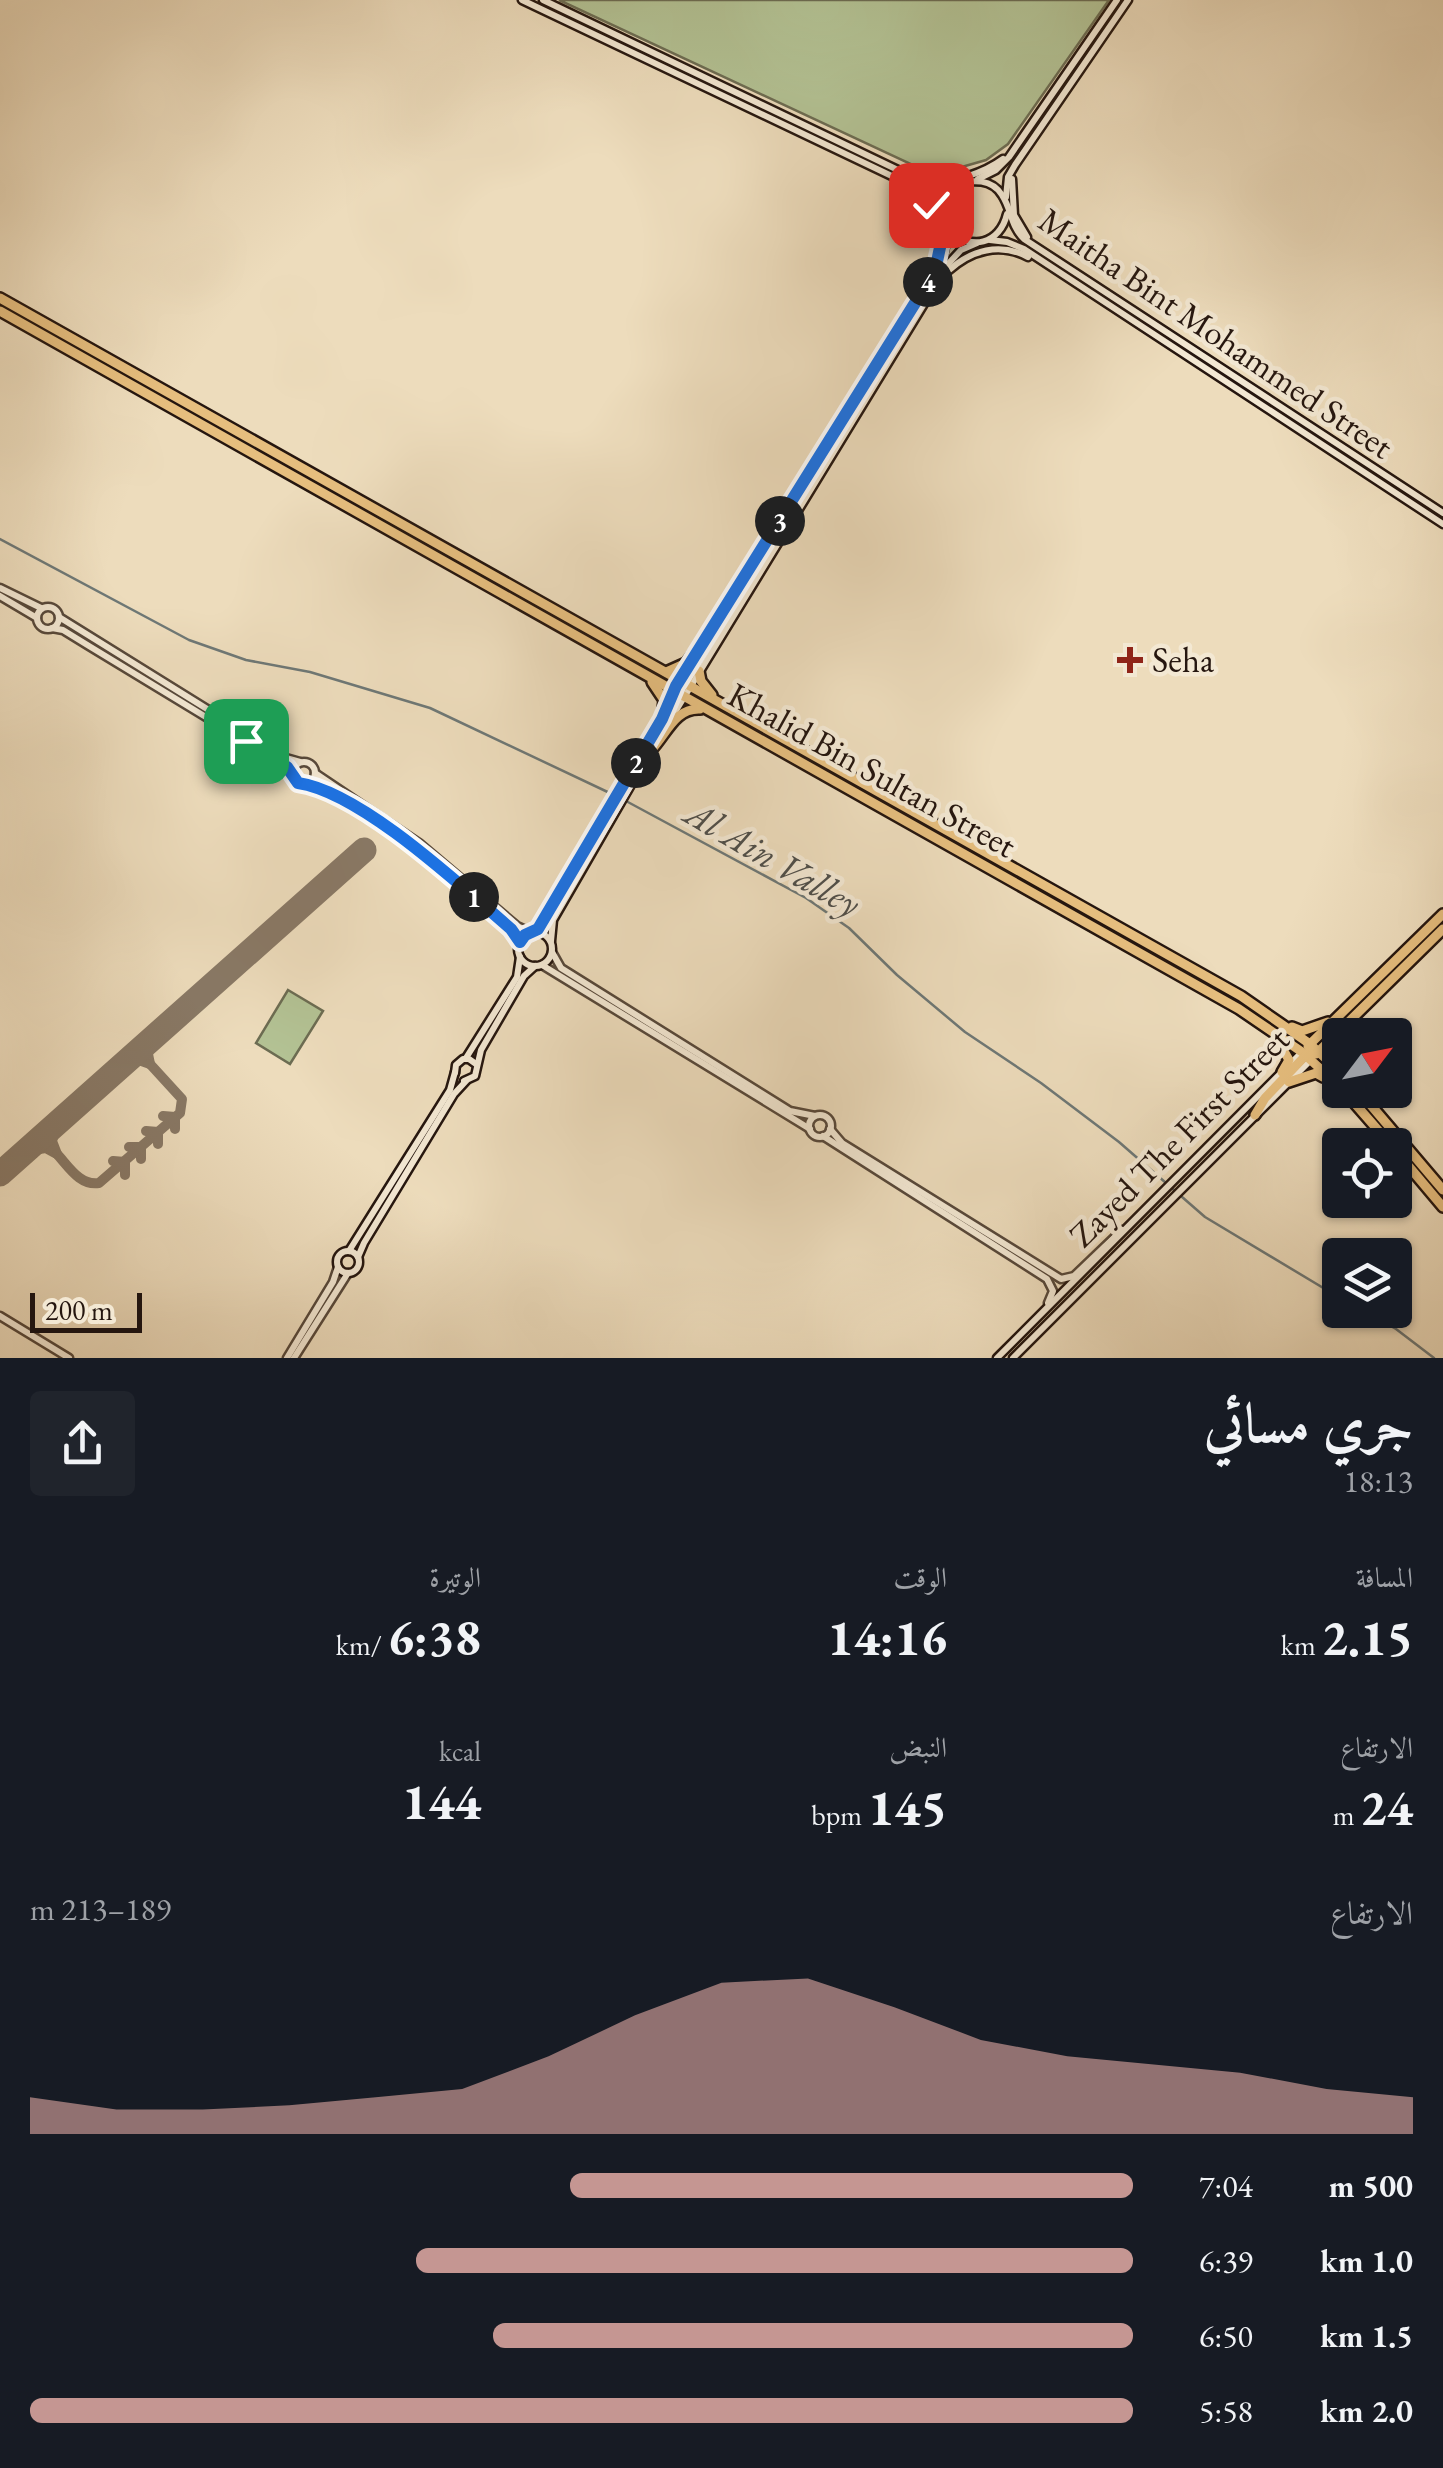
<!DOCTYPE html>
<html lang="ar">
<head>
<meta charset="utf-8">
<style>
	body { margin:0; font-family:"EB Garamond",Amiri,serif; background:#20242c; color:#f1f3f6; direction:rtl; height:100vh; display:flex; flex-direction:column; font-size:38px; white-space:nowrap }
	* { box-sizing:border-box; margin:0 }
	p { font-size:32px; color:#9ea1a6 }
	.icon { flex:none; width:55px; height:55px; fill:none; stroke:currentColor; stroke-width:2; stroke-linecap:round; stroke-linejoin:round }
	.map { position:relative; height:1358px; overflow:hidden; direction:ltr }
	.side { display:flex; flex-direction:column; background:#171b24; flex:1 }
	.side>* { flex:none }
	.needle { width:65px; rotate:58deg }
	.buttons { position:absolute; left:1322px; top:1018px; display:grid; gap:20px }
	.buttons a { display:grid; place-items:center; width:90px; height:90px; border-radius:10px; background:#171b24; box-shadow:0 2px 8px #0004; font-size:50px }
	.scale { position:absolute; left:30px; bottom:25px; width:112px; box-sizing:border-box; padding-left:10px; border:5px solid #25160f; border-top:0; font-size:28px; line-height:35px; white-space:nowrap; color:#25160f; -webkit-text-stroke:8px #f3e8d3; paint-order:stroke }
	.pin { position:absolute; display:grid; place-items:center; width:85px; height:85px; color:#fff; margin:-42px; border-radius:20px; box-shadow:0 5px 15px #0006 }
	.km { position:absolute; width:50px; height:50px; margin:-25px; border-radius:50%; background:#222; color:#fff; font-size:28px; line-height:50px; text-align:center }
	.round { display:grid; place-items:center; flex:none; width:105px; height:105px; border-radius:10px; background:#20242c }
	.overview { display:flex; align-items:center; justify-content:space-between; height:170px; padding:0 30px }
	h1 { font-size:55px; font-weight:700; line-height:75px }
	.metrics { display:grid; grid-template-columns:repeat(3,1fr); gap:15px; height:170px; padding:10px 30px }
	.metrics div { display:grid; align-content:center }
	.metrics b { font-size:50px; font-weight:700 }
	.metrics small { font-size:28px; font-weight:400 }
	.metrics p { font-size:28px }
	.chart { height:280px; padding:20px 30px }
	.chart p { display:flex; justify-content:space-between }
	.chart svg { width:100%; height:180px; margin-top:10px; fill:#c59692; opacity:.7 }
	ul { padding:0 30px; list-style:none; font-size:32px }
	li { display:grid; grid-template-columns:160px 120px 1fr; align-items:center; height:75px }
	li i { height:25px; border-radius:12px; background:#c59692 }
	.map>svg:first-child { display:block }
</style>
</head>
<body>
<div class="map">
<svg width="1443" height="1358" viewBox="0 0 1443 1358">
	<rect width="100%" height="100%" fill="#eddcbc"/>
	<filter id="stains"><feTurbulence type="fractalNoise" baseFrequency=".002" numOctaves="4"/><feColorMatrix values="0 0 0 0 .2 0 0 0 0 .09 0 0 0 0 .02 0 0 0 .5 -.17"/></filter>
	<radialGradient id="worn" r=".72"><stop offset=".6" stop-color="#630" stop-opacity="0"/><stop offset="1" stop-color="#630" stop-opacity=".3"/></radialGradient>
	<g fill="#b3c294" stroke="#6c6c52" stroke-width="2.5">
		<polygon points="559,0 1109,0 1008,144 986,160 934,175"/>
		<polygon points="288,990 323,1011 290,1064 256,1043"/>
	</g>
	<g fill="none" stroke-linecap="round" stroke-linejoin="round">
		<g stroke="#6e7876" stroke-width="2.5">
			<polyline points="0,539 189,640 246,660 310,672 430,708 614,795"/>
			<polyline points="626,801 806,898 849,928 897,975 965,1032 1041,1083 1119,1142 1205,1217 1340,1298"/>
			<polyline points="1362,1310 1396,1329 1434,1358"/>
		</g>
		<g stroke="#897966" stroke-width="10">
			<polyline points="125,1063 136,1059 150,1064 147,1049 151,1039"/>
			<polyline points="163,1116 175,1117 175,1129"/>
			<polyline points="146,1131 158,1132 158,1144"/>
			<polyline points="129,1147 141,1147 141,1159"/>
			<polyline points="25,1151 46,1148 57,1154 52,1141 58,1122"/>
			<path d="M 57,1154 C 69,1167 80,1186 99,1183 L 180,1113 L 182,1099 L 150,1064"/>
			<polyline points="113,1161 125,1162 125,1175"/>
		</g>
		<polyline stroke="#897966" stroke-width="25" points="0,1174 364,850"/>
		<g stroke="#57483a" stroke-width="11">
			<g id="tertiary">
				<polyline points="0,588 41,608"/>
				<polyline points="0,596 37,618"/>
				<circle cx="48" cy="618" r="11"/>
				<polyline points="59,617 286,758 300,762"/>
				<polyline points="52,628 63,630 89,646 285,765 292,774"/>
				<circle cx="304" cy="773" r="11"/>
				<polyline points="315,773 419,843 517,926 530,932"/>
				<polyline points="309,783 322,787 418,850 511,929 519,942"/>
				<polyline points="552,952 561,968 790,1111 815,1116"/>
				<polyline points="542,965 810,1129"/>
				<circle cx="820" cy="1126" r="11"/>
				<polyline points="830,1129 842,1143 1061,1279 1074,1276 1122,1230"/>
				<polyline points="823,1136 1047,1279 1053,1291 1048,1303"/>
				<polyline points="0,1316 69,1358"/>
				<polyline points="287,1358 333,1282 338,1267"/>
				<polyline points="294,1358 348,1273"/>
			</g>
		</g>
		<g stroke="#25160f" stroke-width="11">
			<g id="secondary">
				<polyline points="522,0 919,189 937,202 945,218"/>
				<path d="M 543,0 L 925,183 C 950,190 985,168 1002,195 C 1012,210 1010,225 1024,239 L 1443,513"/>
				<polyline points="978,179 996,170 1009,157 1117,0"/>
				<polyline points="1012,179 1014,215 1027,237"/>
				<path d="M 930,181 C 954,183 984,173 1003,159"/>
				<path d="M 913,189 C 932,204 944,220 942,246"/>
				<polyline points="1006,197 1008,177 1015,165 1128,0"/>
				<polyline points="945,212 947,200 960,185"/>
				<path d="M 950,229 C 970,252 1000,244 1007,214"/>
				<polyline points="990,240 1007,242 1024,249 1443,524"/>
				<path d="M 948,271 C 971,250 1000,242 1028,257"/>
				<polyline points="721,618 935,271 944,252 949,227"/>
				<polyline points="673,694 693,662"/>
				<polyline points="669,722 949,263 961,250 977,243"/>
				<circle cx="535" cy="949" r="17"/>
				<polyline points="535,932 546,920 659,723"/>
				<polyline points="551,941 553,920 654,745"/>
				<polyline points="466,1058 517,977 520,957"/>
				<polyline points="455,1073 456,1065 463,1059 469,1059 476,1064"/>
				<polyline points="464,1081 475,1076 481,1050 524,976 535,966"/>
				<circle cx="348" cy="1262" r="11"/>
				<polyline points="349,1251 450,1090 455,1072"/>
				<polyline points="358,1257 364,1243 454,1094 466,1081"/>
				<polyline points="997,1358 1302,1052"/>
				<polyline points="1013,1358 1311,1060"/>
			</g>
		</g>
		<g stroke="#25160f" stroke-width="14">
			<g id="primary">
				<polyline points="0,298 1241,996 1310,1044 1340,1072"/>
				<polyline points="0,311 1239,1009 1302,1052 1340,1087"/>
				<polyline points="699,671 701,681 712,695"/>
				<polyline points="666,672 686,663 719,621"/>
				<polyline points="652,682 664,700 662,717"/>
				<polyline points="684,685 723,614"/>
				<polyline points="658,739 660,727 681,689"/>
				<path d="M 652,749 C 667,733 675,708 700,709"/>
				<polyline points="1292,1027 1302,1031 1328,1022"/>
				<polyline points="1277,1039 1289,1060 1282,1072"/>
				<polyline points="1308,1046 1443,914"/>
				<polyline points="1316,1054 1443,929"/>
				<polyline points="1289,1082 1316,1073 1323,1077"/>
				<polyline points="1343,1090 1391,1145"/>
				<polyline points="1358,1090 1443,1190"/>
				<polyline points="1255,1115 1265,1098 1309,1052"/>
				<polyline points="1395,1150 1443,1207"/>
			</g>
		</g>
		<use href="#tertiary" stroke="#f3e8d3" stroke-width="6"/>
		<use href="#secondary" stroke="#f3e8d3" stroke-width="6"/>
		<use href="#primary" stroke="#e6be7e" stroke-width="9"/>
	</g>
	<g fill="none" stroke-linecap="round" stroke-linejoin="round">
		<g stroke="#fff" stroke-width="20">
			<path id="route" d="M 246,741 L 287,767 L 298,783 C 361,792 461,886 511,929 L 520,942 L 525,935 L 538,929 L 662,719 L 676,686 L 935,271 L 942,238 L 931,205"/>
		</g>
		<use href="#route" stroke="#1a73e8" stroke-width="12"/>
	</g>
	<path fill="#8f2418" stroke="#f3e8d3" stroke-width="4" d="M1125 645h10v10h10v10h-10v10h-10v-10h-10v-10h10z"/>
	<g text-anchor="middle" stroke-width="9" stroke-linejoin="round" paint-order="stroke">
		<g font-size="35" fill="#25160f" stroke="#f3e8d3">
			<text transform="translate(1216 333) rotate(34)" y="12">Maitha Bint Mohammed Street</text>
			<text transform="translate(872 770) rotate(29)" y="12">Khalid Bin Sultan Street</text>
			<text transform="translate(1179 1137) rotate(-45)" y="12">Zayed The First Street</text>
		</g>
		<g font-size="35" fill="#25160f" stroke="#f3e8d3" text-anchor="start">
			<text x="1152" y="672">Seha</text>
		</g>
		<g font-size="38" font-style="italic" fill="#4f4f4b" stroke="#f3e8d3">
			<text transform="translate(773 858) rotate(30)" y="13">Al Ain Valley</text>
		</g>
	</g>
	<rect width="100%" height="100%" filter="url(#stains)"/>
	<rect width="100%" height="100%" fill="url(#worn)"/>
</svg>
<div class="buttons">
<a><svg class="needle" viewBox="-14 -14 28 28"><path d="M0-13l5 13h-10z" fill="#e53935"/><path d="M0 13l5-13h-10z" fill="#9ea1a6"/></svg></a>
<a><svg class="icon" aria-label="locate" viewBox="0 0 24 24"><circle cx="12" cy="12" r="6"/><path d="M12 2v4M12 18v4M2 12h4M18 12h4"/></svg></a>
<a><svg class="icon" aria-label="layers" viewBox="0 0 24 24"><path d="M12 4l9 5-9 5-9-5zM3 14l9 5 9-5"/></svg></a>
</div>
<div class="scale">200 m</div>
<div class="pin" style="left:246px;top:741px;background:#1e9e55"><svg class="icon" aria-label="arrive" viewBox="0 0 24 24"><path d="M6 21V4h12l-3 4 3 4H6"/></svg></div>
<div class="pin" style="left:931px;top:205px;background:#d93025"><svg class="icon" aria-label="check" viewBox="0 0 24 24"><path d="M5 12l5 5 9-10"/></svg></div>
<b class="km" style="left:474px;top:897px">1</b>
<b class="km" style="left:636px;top:763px">2</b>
<b class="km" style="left:780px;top:521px">3</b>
<b class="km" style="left:928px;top:282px">4</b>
</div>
<section class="side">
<div class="overview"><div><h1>جري مسائي</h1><p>18:13</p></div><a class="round"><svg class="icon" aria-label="share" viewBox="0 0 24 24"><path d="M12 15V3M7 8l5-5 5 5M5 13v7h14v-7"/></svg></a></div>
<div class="metrics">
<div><p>المسافة</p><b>2.15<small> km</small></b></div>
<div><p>الوقت</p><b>14:16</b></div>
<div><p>الوتيرة</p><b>6:38<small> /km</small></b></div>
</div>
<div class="metrics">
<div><p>الارتفاع</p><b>24<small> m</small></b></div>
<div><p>النبض</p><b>145<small> bpm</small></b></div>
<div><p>kcal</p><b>144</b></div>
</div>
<div class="chart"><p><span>الارتفاع</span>189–213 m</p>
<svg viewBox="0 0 160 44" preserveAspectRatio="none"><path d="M0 44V35L10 38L20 38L30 37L40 35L50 33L60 25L70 15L80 7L90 6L100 13L110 21L120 25L130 27L140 29L150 33L160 35V44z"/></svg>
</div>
<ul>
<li><b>500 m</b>7:04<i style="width:51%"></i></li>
<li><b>1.0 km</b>6:39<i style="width:65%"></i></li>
<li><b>1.5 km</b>6:50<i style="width:58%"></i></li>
<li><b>2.0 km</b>5:58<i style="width:100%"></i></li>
</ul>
</section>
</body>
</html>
